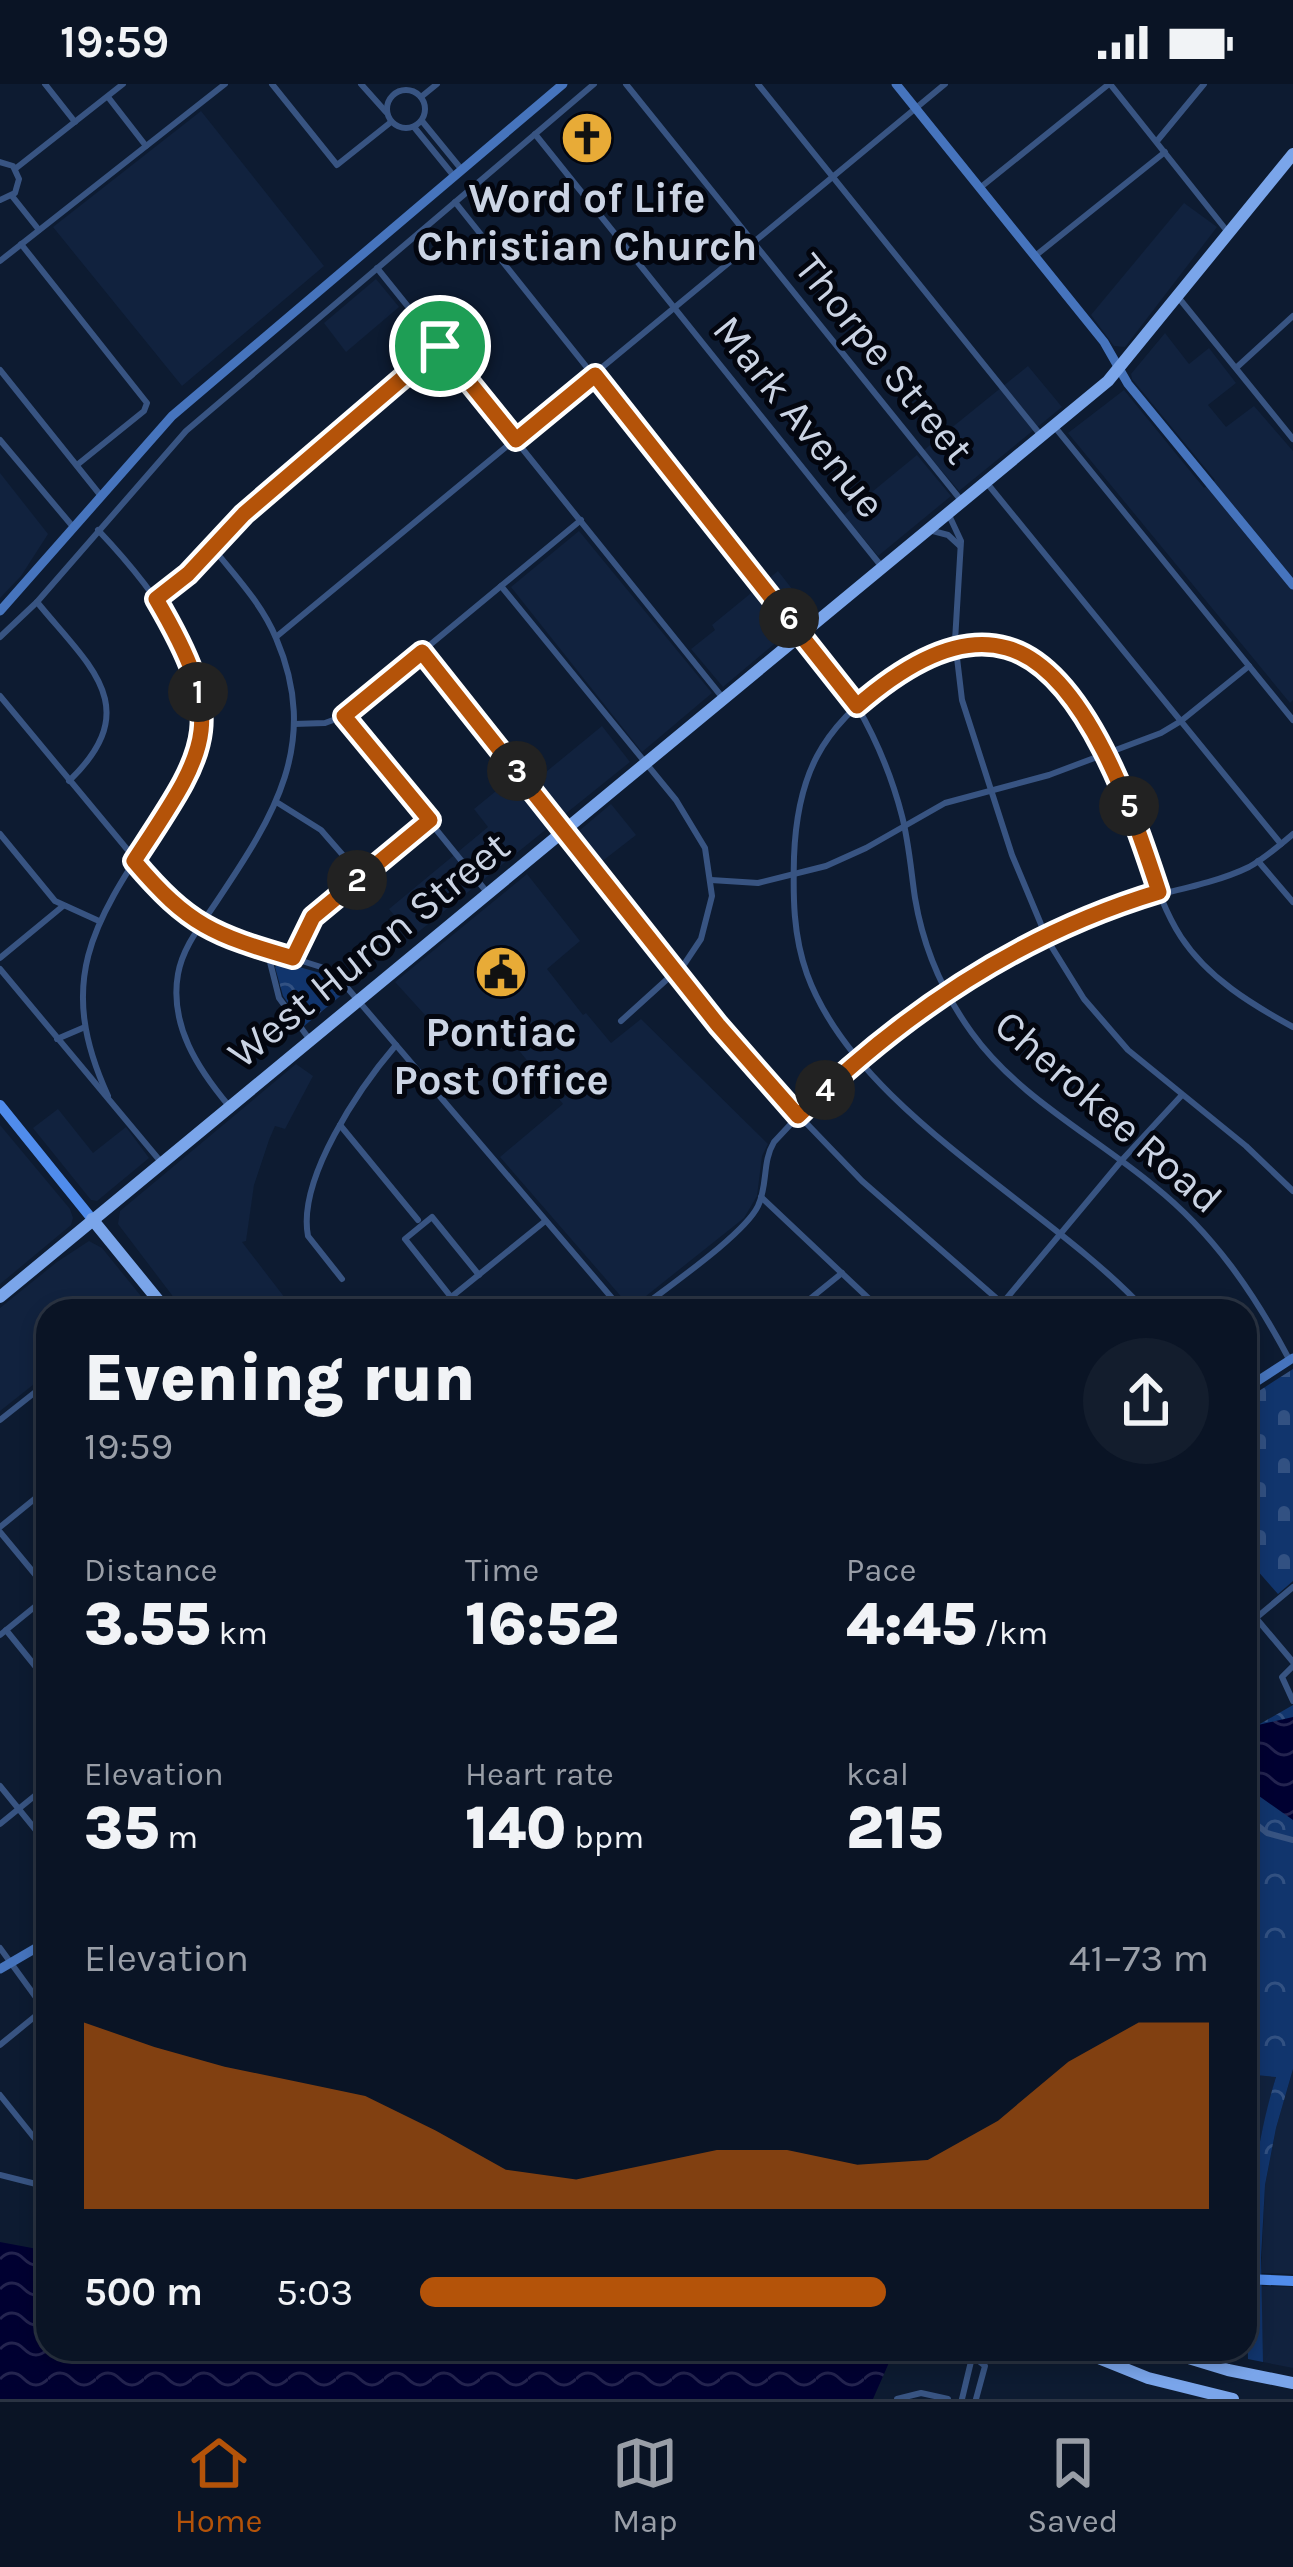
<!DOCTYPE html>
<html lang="en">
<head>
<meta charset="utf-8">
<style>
	body { margin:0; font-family:Karla,sans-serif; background:#131d2d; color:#f1f3f6; height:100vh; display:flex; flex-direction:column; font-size:45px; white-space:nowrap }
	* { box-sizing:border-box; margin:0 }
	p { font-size:39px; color:#999ea7 }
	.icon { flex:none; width:66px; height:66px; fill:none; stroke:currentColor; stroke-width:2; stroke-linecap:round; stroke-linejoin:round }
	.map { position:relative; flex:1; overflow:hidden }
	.sheet { position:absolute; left:36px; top:1215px; width:1221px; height:1062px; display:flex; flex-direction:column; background:#0a1425; border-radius:36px; box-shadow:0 6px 18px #0003,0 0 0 3px #2a3342 }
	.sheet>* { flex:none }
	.pin { position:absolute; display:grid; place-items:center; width:102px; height:102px; color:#fff; margin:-51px; border:6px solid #fff; border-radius:50%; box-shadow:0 3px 12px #0007 }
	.km { position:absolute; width:60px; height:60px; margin:-30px; border-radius:50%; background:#222; color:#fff; font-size:33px; line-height:60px; text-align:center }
	.round { display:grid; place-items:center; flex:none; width:126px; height:126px; border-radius:63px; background:#131d2d }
	.summary { display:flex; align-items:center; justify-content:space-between; height:204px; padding:0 48px }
	h1 { font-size:66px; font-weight:800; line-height:90px }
	.metrics { display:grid; grid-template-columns:repeat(3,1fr); gap:18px; height:204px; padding:12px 48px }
	.metrics div { display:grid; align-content:center }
	.metrics b { font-size:60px; font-weight:800 }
	.metrics small { font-size:33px; font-weight:400 }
	.metrics p { font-size:33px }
	.chart { height:336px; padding:24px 48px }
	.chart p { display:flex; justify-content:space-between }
	.chart svg { width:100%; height:216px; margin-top:12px; fill:#b45309; opacity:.7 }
	ul { padding:0 48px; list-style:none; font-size:39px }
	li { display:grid; grid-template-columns:192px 144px 1fr; align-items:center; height:90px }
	li i { height:30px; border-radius:15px; background:#b45309 }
	.status { display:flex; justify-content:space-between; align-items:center; height:84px; padding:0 60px; background:#0a1425; direction:ltr }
	.status svg { height:33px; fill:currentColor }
	.menu { display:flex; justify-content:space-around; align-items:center; height:168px; border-top:3px solid #2a3342; background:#0a1425; font-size:33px; color:#999ea7 }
	.menu a { display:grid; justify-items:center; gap:6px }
	.menu .active { color:#b45309 }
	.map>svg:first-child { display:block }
</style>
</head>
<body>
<div class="status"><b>19:59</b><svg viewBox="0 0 49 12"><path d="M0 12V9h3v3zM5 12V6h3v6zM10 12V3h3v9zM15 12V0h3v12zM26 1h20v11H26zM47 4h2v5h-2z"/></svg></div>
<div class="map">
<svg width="1293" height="2315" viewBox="0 0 1293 2315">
	<defs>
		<pattern id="cemetery-stones" width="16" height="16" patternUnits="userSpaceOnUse" patternTransform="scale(3)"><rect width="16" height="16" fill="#11356d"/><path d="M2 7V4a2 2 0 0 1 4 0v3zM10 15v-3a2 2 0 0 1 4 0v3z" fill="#325182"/></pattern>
		<pattern id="park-crowns" width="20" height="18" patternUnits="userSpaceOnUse" patternTransform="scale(3)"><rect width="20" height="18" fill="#11356d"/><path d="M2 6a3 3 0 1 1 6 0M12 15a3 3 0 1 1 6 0" fill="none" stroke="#325182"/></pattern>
		<pattern id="water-waves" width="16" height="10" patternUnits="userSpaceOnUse" patternTransform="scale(3)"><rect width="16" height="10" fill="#000031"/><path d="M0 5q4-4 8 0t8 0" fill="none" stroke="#24244f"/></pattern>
	</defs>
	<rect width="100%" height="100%" fill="#0d1b31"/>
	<g fill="#11223e">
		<polygon points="201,27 324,182 182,302 53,143"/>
		<polygon points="1184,119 1217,143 1125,263 1114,262 1091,231"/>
		<polygon points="376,195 399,223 346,268 324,239"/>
		<polygon points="1165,249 1189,280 1209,264 1236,299 1208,321 1226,343 1254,322 1293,367 1293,616 1290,619 1068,349 1124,306 1204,404 1215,396 1132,295 1131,290"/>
		<polygon points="1028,282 1062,323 959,407 924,366"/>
		<polygon points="917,371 951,412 878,472 844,431"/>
		<polygon points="0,389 48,450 21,492 0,514"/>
		<polygon points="579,447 712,609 642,668 511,503"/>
		<polygon points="778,487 811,529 723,603 691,565 715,546 712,541"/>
		<polygon points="602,642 630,678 412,853 389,825 488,743 474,725 524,684 535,697"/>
		<polygon points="611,720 636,751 596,782 573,752"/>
		<polygon points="527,790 580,857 547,885 583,931 586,929 611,959 641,935 768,1060 762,1072 757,1112 744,1134 631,1224 500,1073 563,1020 493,935 456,965 395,898"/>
		<polygon points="296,980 313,992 285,1045 275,1042 269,1056 254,1101 246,1157 242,1158 295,1227 184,1227 118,1140 120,1127"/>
		<polygon points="58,1025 93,1069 126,1043 149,1074 97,1117 91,1116 33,1044"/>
		<polygon points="0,1041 70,1125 73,1134 71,1141 0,1200"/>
		<polygon points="89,1157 102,1164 153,1227 48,1227 48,1289 0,1327 0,1224 57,1178"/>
		<polygon points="1293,1985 1293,2190 1261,2189 1265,2101 1276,2044"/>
		<polygon points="1245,1990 1276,1992 1252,2089 1246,2188"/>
		<polygon points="1261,2202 1293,2203 1293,2284 1263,2278"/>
	</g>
	<polygon fill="url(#cemetery-stones)" points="1293,1285 1293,1497 1278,1510 1256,1485 1245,1494 1245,1316"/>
	<g fill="url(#park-crowns)">
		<polygon points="282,878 327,891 344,909 304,942 283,912 275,883"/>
		<path d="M 1293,1621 L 1293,1985 L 1276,2044 L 1265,2101 L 1261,2174 L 1263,2278 L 1248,2275 C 1246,2177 1247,2087 1276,1993 L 1245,1990 L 1245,1642 L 1258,1641 Z"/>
	</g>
	<g fill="url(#water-waves)">
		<polygon points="1245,1611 1258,1641 1293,1633 1293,1736 1245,1702"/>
		<polygon points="0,2158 48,2167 48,2265 895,2265 873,2315 0,2315"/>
	</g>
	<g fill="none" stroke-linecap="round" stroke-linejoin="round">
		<g stroke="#385482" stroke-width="6">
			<polyline points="45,0 75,38"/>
			<polyline points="272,0 337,81 391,38"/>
			<polyline points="361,0 386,28"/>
			<polyline points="626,0 960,415"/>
			<polyline points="758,0 1039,349"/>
			<polyline points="1110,0 1227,147"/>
			<circle cx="406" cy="25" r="19"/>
			<polyline points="108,13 146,62"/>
			<polyline points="421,13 437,0"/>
			<polyline points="422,37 462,86"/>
			<polyline points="414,43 453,91"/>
			<polyline points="535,50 882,483"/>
			<polyline points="1157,57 1204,0"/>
			<polyline points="0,78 13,82 19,95 15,109 0,116"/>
			<polyline points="15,85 123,0"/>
			<polyline points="981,103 1109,0"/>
			<polyline points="12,112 39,146"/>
			<path d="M 455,118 L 857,622 C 877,657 892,693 902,732 C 909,759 911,787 915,814 C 923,862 943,909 972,949 C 1018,1013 1094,1052 1154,1102 C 1213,1149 1254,1209 1289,1275"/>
			<polyline points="21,160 147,319 144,327 77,381"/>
			<polyline points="1035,172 1165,68"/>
			<polyline points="0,177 225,0"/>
			<polyline points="377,184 722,613"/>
			<polyline points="1178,213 1293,355"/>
			<polyline points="1236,284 1293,232"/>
			<polyline points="0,286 101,412"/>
			<polyline points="1054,342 1293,636"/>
			<polyline points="0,356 74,444"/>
			<polyline points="986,398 1281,760"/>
			<polyline points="948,429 961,457 955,557 962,616 1012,771 1048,857 1084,915 1128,966 1246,1062 1293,1107"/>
			<path d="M 98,446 C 151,502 221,588 198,671 C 191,697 172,720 157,742 C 93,840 55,896 108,1012"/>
			<polyline points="929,446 948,451 960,462"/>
			<path d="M 213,464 C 236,493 262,520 276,554 C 321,659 274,732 217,817 C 202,840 183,862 178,890 C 169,941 198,985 229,1022"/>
			<polyline points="501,502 676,716 705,764 712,812 701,855 685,879 621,937"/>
			<polyline points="157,515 189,491 245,430 440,262"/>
			<path d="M 37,518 C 89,582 146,623 69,697"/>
			<polyline points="0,553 37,518 186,347 594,0"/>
			<polyline points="276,553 945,0"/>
			<polyline points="422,568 757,988 862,1097 1011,1227"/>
			<polyline points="0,612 175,823 216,850 321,883 338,893 623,1227"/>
			<polyline points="344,632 486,807"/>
			<polyline points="294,640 325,639 344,632 581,436"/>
			<polyline points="278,719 321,746 362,793"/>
			<polyline points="0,750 55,817 99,837"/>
			<polyline points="1258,777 1293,818"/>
			<polyline points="711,796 758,799 826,782 866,764 945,719 1049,691 1161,649 1181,637 1249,582"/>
			<polyline points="267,866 279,914 310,956"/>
			<polyline points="0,874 63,822"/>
			<polyline points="293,874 302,848 313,833 430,737"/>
			<polyline points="0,885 161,1078"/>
			<polyline points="57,955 85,943"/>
			<polyline points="340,1041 418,1136"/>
			<polyline points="761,1113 882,1227"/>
			<path d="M 342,1195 L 308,1152 C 297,1095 360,1003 396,961"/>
			<polyline points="451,1213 405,1155 432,1133 479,1191"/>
			<polyline points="136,1227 152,1214"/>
			<polyline points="434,1227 544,1138"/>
			<path d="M 637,1227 C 666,1204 744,1151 758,1122 C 768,1101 762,1078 774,1058 C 861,963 970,878 1091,830 C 1140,811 1204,805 1249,783 C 1265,774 1279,762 1293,750"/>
			<polyline points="795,1227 842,1189"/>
			<polyline points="996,1227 1122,1076 1182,1011"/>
			<path d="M 1146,1227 C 1049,1121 857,1028 807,890 C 793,851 793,813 794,773 C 797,692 821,644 888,597 C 921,573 975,548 1015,567 C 1035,576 1050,592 1064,608 C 1102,653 1123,705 1142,761 C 1153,792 1163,825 1181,853 C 1208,894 1251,920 1293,943"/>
			<polyline points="0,1336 48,1298"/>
			<polyline points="0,1443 48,1404"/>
			<polyline points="0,1448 48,1506"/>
			<polyline points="1245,1521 1293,1578"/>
			<polyline points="1256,1534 1293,1503"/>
			<polyline points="6,1546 48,1598"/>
			<polyline points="0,1551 48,1512"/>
			<polyline points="1293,1582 1282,1593 1293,1617"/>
			<polyline points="0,1702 48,1761"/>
			<polyline points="1245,1731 1267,1749 1293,1756"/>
			<polyline points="0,1740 48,1701"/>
			<polyline points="0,1864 48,1930"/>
			<polyline points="0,1961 44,1925"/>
			<polyline points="0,2011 48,2071"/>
			<polyline points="0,2091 48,2103"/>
			<polyline points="975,2274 985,2282 976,2315"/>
			<polyline points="897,2315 921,2309 948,2315"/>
			<polyline points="962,2315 974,2265"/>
		</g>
		<g stroke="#4674bd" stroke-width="9">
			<polyline points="896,0 1104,258 1128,300 1293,501"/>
			<polyline points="0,527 172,332 563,0"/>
			<polyline points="1245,1305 1293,1274"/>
			<polyline points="0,1885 48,1857"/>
		</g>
		<g stroke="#508cec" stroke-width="10">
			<polyline points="0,1021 92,1135"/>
			<polyline points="1245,2195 1293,2197"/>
		</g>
		<g stroke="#7aa5ea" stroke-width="12">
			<polyline points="92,1135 167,1227"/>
			<polyline points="0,1213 1108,297 1293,70"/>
			<polyline points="1076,2265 1148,2294 1233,2315"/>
			<polyline points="1159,2265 1228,2286 1293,2299"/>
		</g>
	</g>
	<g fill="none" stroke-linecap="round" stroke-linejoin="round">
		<g stroke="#fff" stroke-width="24">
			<path id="route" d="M 440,262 L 516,356 L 595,291 L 857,622 C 895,589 953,548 1007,564 C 1087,586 1136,738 1159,808 C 1019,850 901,930 798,1032 L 718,941 L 422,568 L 344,632 L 430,736 L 313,833 L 293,874 C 214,851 189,842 134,777 C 208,664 230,641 156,515 L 188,490 L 244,430 Z"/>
		</g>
		<use href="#route" stroke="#b45309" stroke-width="15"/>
	</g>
	<defs>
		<g id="church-disc" transform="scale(2.7)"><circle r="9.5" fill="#e8ab37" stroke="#03060f"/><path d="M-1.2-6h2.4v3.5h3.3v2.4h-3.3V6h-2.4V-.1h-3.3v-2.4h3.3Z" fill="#111"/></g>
		<g id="civic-disc" transform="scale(2.7)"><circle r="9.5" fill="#e8ab37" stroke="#03060f"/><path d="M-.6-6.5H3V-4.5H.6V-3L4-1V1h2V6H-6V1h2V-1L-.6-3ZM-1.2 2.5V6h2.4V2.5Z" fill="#111"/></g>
	</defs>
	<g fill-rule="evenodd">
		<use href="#church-disc" x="587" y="54"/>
		<use href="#civic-disc" x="501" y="888"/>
	</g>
	<g text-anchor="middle" stroke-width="10" stroke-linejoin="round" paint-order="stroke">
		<g font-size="42" font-weight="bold" fill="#cbd4e4" stroke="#03060f">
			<text x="587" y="128">Word of Life<tspan x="587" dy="48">Christian Church</tspan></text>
			<text x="501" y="962">Pontiac<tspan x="501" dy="48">Post Office</tspan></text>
		</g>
		<g font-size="42" fill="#cbd4e4" stroke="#03060f">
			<text transform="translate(885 274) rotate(51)" y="15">Thorpe Street</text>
			<text transform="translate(800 332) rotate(51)" y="15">Mark Avenue</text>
			<text transform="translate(368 865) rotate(-39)" y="15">West Huron Street</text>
			<text transform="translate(1109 1027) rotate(41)" y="15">Cherokee Road</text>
		</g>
	</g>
</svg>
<div class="pin" style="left:440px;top:262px;background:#1e9e55"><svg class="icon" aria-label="arrive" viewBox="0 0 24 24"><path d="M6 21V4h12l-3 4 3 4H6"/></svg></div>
<b class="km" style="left:198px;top:608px">1</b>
<b class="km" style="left:357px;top:796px">2</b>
<b class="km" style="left:517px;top:687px">3</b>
<b class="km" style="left:825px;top:1006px">4</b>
<b class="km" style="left:1129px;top:722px">5</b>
<b class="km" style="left:789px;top:534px">6</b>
<section class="sheet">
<div class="summary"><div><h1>Evening run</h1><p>19:59</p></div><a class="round"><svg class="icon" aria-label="share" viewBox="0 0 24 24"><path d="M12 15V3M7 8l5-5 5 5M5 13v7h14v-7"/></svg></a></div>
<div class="metrics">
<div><p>Distance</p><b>3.55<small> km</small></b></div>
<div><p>Time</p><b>16:52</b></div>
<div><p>Pace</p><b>4:45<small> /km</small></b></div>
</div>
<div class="metrics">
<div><p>Elevation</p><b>35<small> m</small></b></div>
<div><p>Heart rate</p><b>140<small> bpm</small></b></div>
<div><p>kcal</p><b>215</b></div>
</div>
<div class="chart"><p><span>Elevation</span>41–73 m</p>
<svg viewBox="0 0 160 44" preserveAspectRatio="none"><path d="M0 44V6L10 11L20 15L30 18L40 21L50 28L60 36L70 38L80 35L90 32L100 32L110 35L120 34L130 26L140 14L150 6L160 6V44z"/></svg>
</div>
<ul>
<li><b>500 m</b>5:03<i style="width:59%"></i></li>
</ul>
</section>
</div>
<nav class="menu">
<a class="active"><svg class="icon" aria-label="home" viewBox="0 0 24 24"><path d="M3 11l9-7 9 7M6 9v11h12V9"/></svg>Home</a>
<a><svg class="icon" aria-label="map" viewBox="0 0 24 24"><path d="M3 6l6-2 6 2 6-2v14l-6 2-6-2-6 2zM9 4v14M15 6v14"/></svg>Map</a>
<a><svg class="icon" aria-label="saved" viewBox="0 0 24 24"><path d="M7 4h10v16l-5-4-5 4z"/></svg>Saved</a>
</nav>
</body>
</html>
